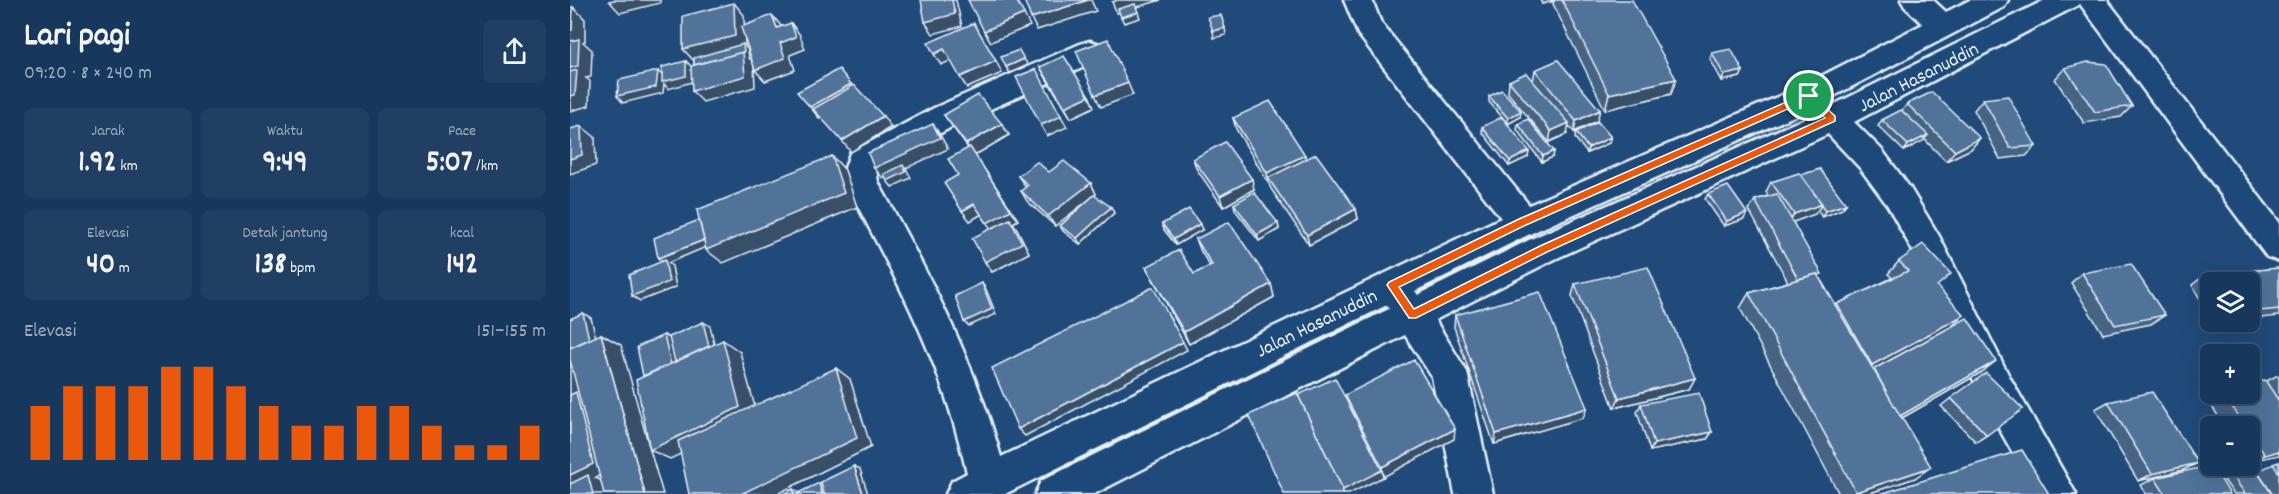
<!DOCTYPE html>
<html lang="id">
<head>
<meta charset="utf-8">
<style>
	body { margin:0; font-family:Dekko,sans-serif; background:#203f62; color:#f1f3f6; height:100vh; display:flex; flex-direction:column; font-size:22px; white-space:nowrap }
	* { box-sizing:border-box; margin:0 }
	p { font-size:20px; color:#9eacbb }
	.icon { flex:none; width:33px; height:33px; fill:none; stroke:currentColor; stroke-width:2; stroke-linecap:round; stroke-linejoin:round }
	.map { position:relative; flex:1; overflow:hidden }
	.panel { display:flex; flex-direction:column; background:#17385c; width:570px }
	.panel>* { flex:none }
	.controls { position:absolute; left:1630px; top:272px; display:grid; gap:12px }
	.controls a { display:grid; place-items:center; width:60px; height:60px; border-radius:9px; background:#17385c; box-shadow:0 6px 24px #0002,0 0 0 2px #365272; font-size:30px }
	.pin { position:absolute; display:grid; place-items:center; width:51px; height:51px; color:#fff; margin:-26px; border:3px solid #fff; border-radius:50%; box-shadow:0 2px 6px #0007 }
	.round { display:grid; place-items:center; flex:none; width:63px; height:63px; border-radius:9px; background:#203f62 }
	.head { display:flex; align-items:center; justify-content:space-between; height:102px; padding:0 24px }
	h1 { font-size:33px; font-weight:700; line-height:45px }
	.figures { display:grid; grid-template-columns:repeat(3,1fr); gap:9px; height:102px; padding:6px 24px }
	.figures div { display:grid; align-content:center; border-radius:9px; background:#203f62; text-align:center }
	.figures b { font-size:30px; font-weight:700 }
	.figures small { font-size:16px; font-weight:400 }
	.figures p { font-size:16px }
	.chart { height:168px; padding:12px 24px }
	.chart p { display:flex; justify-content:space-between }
	.chart svg { width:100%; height:108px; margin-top:6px; stroke:#ea580c; stroke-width:6 }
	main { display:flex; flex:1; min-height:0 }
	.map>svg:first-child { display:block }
</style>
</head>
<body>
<main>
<section class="panel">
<div class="head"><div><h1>Lari pagi</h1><p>09:20 · 8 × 240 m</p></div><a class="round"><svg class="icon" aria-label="share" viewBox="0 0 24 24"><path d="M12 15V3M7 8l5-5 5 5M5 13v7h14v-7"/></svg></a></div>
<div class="figures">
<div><p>Jarak</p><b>1.92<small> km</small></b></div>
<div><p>Waktu</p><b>9:49</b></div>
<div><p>Pace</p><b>5:07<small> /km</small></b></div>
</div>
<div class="figures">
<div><p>Elevasi</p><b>40<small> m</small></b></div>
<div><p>Detak jantung</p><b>138<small> bpm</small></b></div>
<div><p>kcal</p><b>142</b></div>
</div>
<div class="chart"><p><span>Elevasi</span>151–155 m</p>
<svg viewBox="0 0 160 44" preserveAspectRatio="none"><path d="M5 44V22M15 44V14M25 44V14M35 44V14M45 44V6M55 44V6M65 44V14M75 44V22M85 44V30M95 44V30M105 44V22M115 44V22M125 44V30M135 44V38M145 44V38M155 44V30"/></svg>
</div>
</section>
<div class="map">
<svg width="1709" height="494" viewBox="0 0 1709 494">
	<rect width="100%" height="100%" fill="#1f4a7a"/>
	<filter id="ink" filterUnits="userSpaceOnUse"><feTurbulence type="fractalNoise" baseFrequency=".0167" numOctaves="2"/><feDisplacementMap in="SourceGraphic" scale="12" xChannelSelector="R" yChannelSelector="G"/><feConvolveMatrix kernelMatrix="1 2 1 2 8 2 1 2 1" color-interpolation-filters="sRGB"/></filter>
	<g filter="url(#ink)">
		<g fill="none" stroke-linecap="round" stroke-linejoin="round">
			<g stroke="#e8f1f8" stroke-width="5">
				<path id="minor" d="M 774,0 L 802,0 L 811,23 L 959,205 L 1228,88 L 1353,24 L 1335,7 L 1331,0 L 1363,0 L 1376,12 L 1400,0 L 1438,0 L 1434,7 L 1260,98 L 1265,104 L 1475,0 L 1537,0 L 1709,222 L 1709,261 L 1697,257 L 1510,4 L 1284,122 L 1312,150 L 1340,188 L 1369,236 L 1439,376 L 1506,494 L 1466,494 L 1413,400 L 1345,255 L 1318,206 L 1290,168 L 1258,134 L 985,259 L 865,320 L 897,372 L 923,494 L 885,494 L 862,377 L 835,335 L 524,494 L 465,494 L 471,481 L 819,309 L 817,305 L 435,494 L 376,494 L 382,481 L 397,473 C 387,431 375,390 358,350 C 335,293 305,240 277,185 L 273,174 L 280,153 L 364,108 L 510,44 L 520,41 L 530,44 L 534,52 L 530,60 L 385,125 L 306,169 L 308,182 C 357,271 404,359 431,457 L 931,218 L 788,34 ZM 1235,111 L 1240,116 L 961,239 L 848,295 L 845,291 L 964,232 Z"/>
			</g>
			<use href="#minor" fill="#1f4a7a" fill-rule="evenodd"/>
		</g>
		<g fill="#466384" stroke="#e8f1f8" stroke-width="1.5">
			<polygon points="970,0 992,0 1106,79 1101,94 1035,110 983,4 984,1 972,4"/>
			<polygon points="1142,53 1173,71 1170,77 1152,81 1140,59"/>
			<polygon points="470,67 519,96 524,107 501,118 476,78"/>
			<polygon points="1495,68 1562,106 1551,117 1514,123 1485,79"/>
			<polygon points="965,70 1027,121 1004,132 998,125 997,134 979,142 938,93 939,81 963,81"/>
			<polygon points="919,96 951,111 950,117 938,124 919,102"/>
			<polygon points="1413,99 1466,146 1456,156 1430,159 1404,110"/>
			<polygon points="1337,104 1410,138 1401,149 1376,161 1354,139 1334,151 1308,126 1312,120 1332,111"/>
			<polygon points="374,115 432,124 439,135 405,155 448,220 443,223 447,229 459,253 422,272 415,262 421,229 411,214 400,221 388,175 398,148"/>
			<polygon points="663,118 735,160 786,209 788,219 739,245 701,189 699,184 666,129"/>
			<polygon points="948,124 984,151 983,157 972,162 947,130"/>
			<polygon points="912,127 959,151 958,157 939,166 912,132"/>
			<polygon points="1006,132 1041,137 1039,143 1017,153 1005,138"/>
			<polygon points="623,159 684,189 653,207 627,170"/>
			<polygon points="479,172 521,183 526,194 524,196 541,207 544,213 510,244 493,231 490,226 521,197 485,226 457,201 451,191 456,187 448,176"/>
			<polygon points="1231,175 1276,204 1272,209 1252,217 1247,210 1245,214 1223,222 1249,277 1266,306 1267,304 1322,278 1318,274 1329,261 1368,287 1382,326 1412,372 1332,418 1345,478 1297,494 1269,494 1170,308 1179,293 1218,282 1179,210 1185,200 1198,196 1196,192 1201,182"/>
			<polygon points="1138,194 1174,219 1154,226 1135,199"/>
			<polygon points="664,204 708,223 709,229 689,241 665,210"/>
			<polygon points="592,224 632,230 606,245 594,230"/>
			<polygon points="626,239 701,284 704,297 619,344 576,267 624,274 640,266 631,252"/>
			<polygon points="1709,268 1709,316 1680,319 1680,282 1641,282 1641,318 1622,285 1635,275"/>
			<polygon points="1512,273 1595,315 1581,324 1533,334 1501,283"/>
			<polygon points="1005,284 1125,378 1119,389 1044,408 1002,296"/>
			<polygon points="885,315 1013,418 924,444 884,327"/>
			<polygon points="1643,321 1662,321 1644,323"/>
			<polygon points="1706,376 1709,376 1709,455 1680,461 1680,426 1655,426 1636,398 1646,393 1680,393 1695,382"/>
			<polygon points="1381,398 1417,435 1406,442 1371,406"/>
			<polygon points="1538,402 1628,463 1613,470 1568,481 1525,409"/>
			<polygon points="1071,404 1142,432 1137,439 1080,451 1067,412"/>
			<polygon points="1709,462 1709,494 1664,494 1654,480 1663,476 1701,492 1687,471"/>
			<polygon points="1585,478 1660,494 1576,494 1571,485"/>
		</g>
		<g fill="#39506b" stroke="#e8f1f8" stroke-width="1.5">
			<polygon points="44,0 90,0 90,3 50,13 39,1"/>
			<polygon points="382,0 386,0 392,26 363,34 355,22"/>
			<polygon points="518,0 521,0 526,11 467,30 461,18"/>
			<polygon points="548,0 591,0 547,13 542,2"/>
			<polygon points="972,0 984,0 984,1 972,4"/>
			<polygon points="164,3 174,15 175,46 178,50 179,58 184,63 185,87 133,102 122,91 124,61 113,49"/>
			<polygon points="3,7 15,19 15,41 13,42 22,50 21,77 16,78 20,81 19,106 0,111 0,30"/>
			<polygon points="568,12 570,18 554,23 551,17"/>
			<polygon points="454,14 460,26 421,42 414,31"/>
			<polygon points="202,15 212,27 207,28"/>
			<polygon points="221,23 230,35 235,49 220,55 225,70 195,81 185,70 210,43"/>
			<polygon points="655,28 656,35 644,38 643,31"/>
			<polygon points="374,49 382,60 371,65 364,54"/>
			<polygon points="454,59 458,65 440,73 436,67"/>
			<polygon points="116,61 122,67 122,82 98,89 94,84 93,93 53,103 47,96 88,71 94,77"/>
			<polygon points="426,61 432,73 397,88 390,77"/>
			<polygon points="1173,71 1170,77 1152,81 1154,75"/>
			<polygon points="1106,79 1101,94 1035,110 1039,94"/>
			<polygon points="558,83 563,95 531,107 525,95"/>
			<polygon points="281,84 290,95 249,118 240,107"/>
			<polygon points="519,96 524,107 501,118 495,107"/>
			<polygon points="1030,110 1027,121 1004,132 1006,121"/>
			<polygon points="951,111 950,117 938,124 938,118"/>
			<polygon points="313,116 321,127 281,152 272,141"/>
			<polygon points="491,116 497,127 477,136 471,125"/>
			<polygon points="999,123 997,134 979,142 981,131"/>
			<polygon points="363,124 370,135 378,149 336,168 341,178 322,187 317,181 335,168 313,178 304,168"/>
			<polygon points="432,124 439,135 405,155 448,220 443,223 447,229 459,253 422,272 415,262 424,233 417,223 404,155 396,144"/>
			<polygon points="11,126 25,137 26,165 0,174 0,159"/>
			<polygon points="1358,135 1353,141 1334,151 1338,145"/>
			<polygon points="1041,137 1039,143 1017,153 1018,148"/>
			<polygon points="1410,138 1401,149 1376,161 1385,151"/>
			<polygon points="959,151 958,157 939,166 940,161"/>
			<polygon points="984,151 983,157 972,162 973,156"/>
			<polygon points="735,155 737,166 698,178 697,173"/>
			<polygon points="262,156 275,170 287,207 153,263 136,250"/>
			<polygon points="682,179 684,189 653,207 650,196"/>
			<polygon points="521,183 526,194 485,226 478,216"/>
			<polygon points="404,204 412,214 400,221 392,211"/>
			<polygon points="1252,204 1245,214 1218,224 1224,214"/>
			<polygon points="1276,204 1272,209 1252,217 1255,211"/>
			<polygon points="541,207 544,213 510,244 507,238"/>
			<polygon points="786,209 788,219 739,245 737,235"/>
			<polygon points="1177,213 1174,219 1154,226 1157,221"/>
			<polygon points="708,223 709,229 689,241 687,235"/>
			<polygon points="630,224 632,230 606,245 604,239"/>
			<polygon points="134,240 141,245 98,263 102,266 106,287 70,301 62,296 95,263 88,258"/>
			<polygon points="412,283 416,289 426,314 399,326 394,322"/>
			<polygon points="701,284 704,297 619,344 614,332"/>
			<polygon points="13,313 21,318 28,345 0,358"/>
			<polygon points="1394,315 1381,327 1291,376 1302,365"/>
			<polygon points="133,322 140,326 146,351 82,384 94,335 101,339"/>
			<polygon points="31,334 51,345 80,450 153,340 170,352 188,418 100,459 80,450 93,494 75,494"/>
			<polygon points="613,342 617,350 455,436 448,429"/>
			<polygon points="0,360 39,471 25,478 40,484 42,494 23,494 0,490"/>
			<polygon points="1426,361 1412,372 1318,426 1330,416"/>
			<polygon points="266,368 280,379 301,447 207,494 171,494"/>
			<polygon points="1125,378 1119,389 1044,408 1049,398"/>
			<polygon points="1017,408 1013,418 924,444 926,434"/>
			<polygon points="885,429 884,439 813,477 812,467"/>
			<polygon points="1142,432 1137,439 1080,451 1084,444"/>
			<polygon points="1709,451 1709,455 1680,461 1695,455"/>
			<polygon points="1628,463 1613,470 1568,481 1582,474"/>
			<polygon points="284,466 290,469 298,494 293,494"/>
			<polygon points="1361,467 1345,478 1297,494 1283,494 1286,492"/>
			<polygon points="812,470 813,477 779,494 773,494 772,488"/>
			<polygon points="249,483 256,486 258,494 252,494"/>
			<polygon points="223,489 229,493 230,494 224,494"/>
		</g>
		<g fill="#517399" stroke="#e8f1f8" stroke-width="1.5">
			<polygon points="351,0 382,0 385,14 355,22"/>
			<polygon points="398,0 446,0 454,14 414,31"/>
			<polygon points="454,0 518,0 461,18"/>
			<polygon points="992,0 1062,0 1106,79 1039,94"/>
			<polygon points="164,3 165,36 113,49 113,16"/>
			<polygon points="565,4 568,12 551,17 548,9"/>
			<polygon points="3,7 2,30 0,30 0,8"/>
			<polygon points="202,15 207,28 221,23 226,37 210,43 215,58 185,70 171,27"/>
			<polygon points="651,15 655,28 643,31 638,17"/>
			<polygon points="404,23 426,61 390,77 374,49 364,54 358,43"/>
			<polygon points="9,39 8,66 0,68 0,41"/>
			<polygon points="538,39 558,83 525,95 506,51"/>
			<polygon points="173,44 174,52 124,65 124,58"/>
			<polygon points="1161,49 1173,71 1154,75 1142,53"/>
			<polygon points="449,50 454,59 436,67 431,57"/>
			<polygon points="173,52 175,76 122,91 121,66"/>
			<polygon points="494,56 519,96 495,107 470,67"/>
			<polygon points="988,60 1030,110 1006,121 965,70"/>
			<polygon points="116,61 116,76 92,82 92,67"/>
			<polygon points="1518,62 1536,64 1562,106 1525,112 1495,68"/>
			<polygon points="269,69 281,84 240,107 227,92"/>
			<polygon points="466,69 491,116 471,125 446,77"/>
			<polygon points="7,70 5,95 0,96 0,72"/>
			<polygon points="88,71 86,87 47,96 49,80"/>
			<polygon points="956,73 999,123 981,131 939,81"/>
			<polygon points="284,85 313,116 272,141 243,109"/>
			<polygon points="932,90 951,111 938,118 919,96"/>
			<polygon points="1362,92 1410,138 1385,151 1337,104"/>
			<polygon points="408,95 432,124 396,144 374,115"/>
			<polygon points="1438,96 1466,146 1440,148 1413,99"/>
			<polygon points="700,101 735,155 697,173 663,118"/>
			<polygon points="1331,110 1358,135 1338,145 1312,120"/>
			<polygon points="932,117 959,151 940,161 912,127"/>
			<polygon points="958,119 984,151 973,156 948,124"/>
			<polygon points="1028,122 1041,137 1018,148 1006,132"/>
			<polygon points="363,124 370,138 304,168 298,153"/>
			<polygon points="11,126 12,155 0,159 0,129"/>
			<polygon points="655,142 682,179 650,196 623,159"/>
			<polygon points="400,147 441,210 417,223 404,204 392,211 374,183 388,175 378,159"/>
			<polygon points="746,154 786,209 737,235 698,178"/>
			<polygon points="262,156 274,193 136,250 127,210"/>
			<polygon points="494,161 521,183 478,216 451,191 458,185 448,176 467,162 479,172"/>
			<polygon points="333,165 336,172 317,181 314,174"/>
			<polygon points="1250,169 1276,204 1255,211 1250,204 1252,204 1231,175"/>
			<polygon points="1229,173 1252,204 1224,214 1201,182"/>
			<polygon points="1158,186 1177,213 1157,221 1138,194"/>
			<polygon points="684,192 708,223 687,235 664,204"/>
			<polygon points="1207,194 1252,274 1248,275 1247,274 1228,279 1185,200"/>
			<polygon points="524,195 541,207 507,238 490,226"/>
			<polygon points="619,209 630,224 604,239 592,224"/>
			<polygon points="440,219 452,243 415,262 402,238"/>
			<polygon points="129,220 134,240 88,258 84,238"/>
			<polygon points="659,222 701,284 614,332 576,267 609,250 624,274 642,265 626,239"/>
			<polygon points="1353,244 1381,274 1367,286 1394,315 1302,365 1267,304 1338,271 1329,261"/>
			<polygon points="95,260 99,282 62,296 59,275"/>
			<polygon points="1561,264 1595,315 1545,325 1512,273"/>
			<polygon points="1078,267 1125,378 1049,398 1005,284"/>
			<polygon points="1709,268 1709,309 1680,312 1680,282 1641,282 1641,285 1635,275"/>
			<polygon points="1247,274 1361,467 1286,492 1179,293"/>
			<polygon points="412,283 422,309 394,322 385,296"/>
			<polygon points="583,287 613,342 448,429 422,368"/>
			<polygon points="970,292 1017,408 926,434 885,315"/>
			<polygon points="13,313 19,339 0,348 0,319"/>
			<polygon points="1397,318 1426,361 1330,416 1304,369"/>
			<polygon points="133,322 139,346 105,362 99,337"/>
			<polygon points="31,334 75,494 34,494 0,360 0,348"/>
			<polygon points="94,335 101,364 73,376 67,347"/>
			<polygon points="153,340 170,407 80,450 66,380"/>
			<polygon points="844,360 885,429 812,467 775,395"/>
			<polygon points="266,368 287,438 171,494 119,494 108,441"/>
			<polygon points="1416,373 1453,409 1417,435 1381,398"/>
			<polygon points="765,378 812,470 773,490 728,395"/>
			<polygon points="1695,380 1709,401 1709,451 1695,455 1680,433 1680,426 1675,426 1653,393 1680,393 1680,384"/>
			<polygon points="6,392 23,464 0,475 0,395"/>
			<polygon points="1582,392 1628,463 1582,474 1538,402"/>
			<polygon points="727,393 772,488 773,494 714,494 679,415"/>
			<polygon points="1129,393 1142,432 1084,444 1071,404"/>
			<polygon points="1452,450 1479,494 1310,494"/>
			<polygon points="1709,462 1709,473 1703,464"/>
			<polygon points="1642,465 1660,494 1595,494 1585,478"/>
			<polygon points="284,466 293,494 254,494 251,482"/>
			<polygon points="1686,470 1702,494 1675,494 1663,476"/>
			<polygon points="18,475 23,494 0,494 0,484"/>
			<polygon points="249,483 252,494 228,494 228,493"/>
			<polygon points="223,489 224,494 213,494"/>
		</g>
	</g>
	<path fill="#ea580c" stroke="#fff" stroke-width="1.5" fill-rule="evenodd" d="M 1239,92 L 1265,116 L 1265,121 L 977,252 L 846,318 L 839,318 L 817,285 L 819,282 L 949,219 ZM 1238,100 L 1255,118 L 970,246 L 844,309 L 829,287 L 956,225 Z"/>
	<g text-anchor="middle" stroke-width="5" stroke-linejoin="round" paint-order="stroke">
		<g font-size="20" fill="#e8f1f8" stroke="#1f4a7a">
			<text transform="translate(1348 76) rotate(-27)" y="7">Jalan Hasanuddin</text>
			<text transform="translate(746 322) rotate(-26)" y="7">Jalan Hasanuddin</text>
		</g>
	</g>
</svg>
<div class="controls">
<a><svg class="icon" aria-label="layers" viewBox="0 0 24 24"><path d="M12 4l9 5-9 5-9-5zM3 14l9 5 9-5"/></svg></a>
<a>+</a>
<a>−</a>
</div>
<div class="pin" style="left:1239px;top:96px;background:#1e9e55"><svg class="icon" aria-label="arrive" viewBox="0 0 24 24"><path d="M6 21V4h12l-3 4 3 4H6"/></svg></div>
</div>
</main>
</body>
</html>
